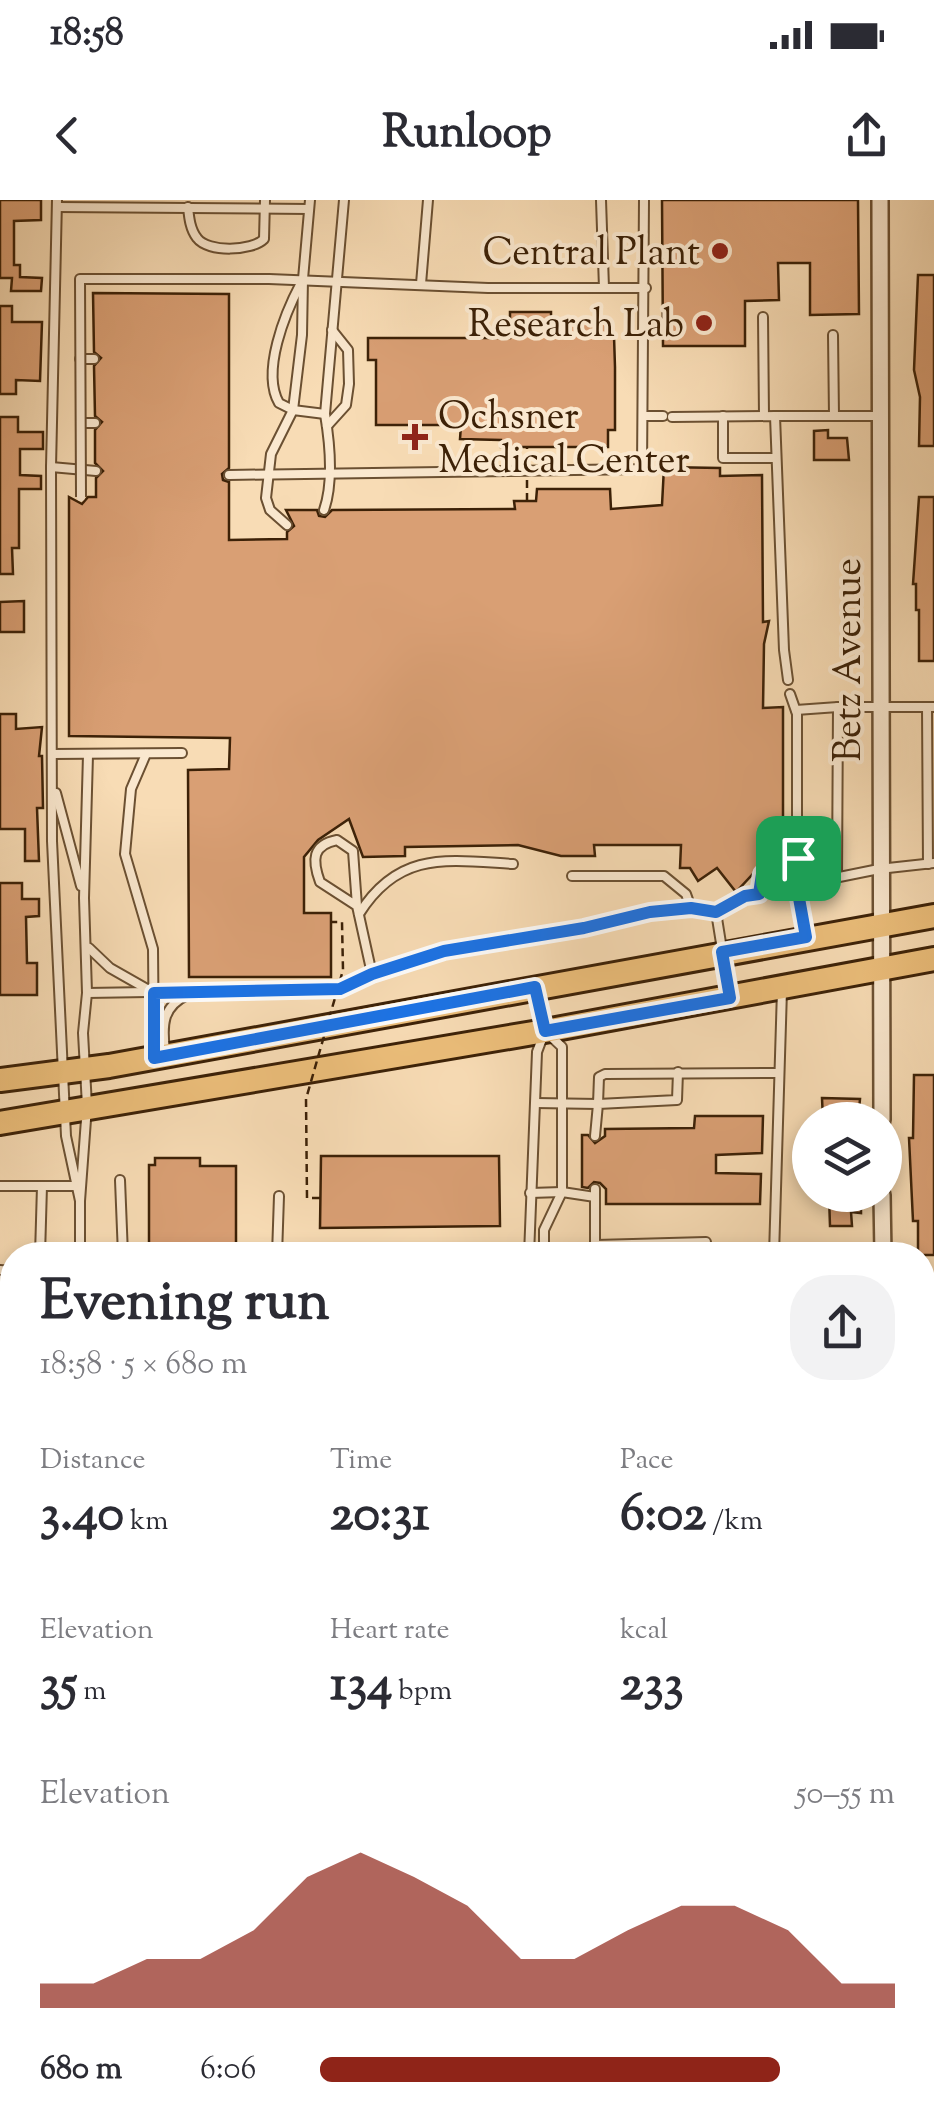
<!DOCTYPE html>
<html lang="en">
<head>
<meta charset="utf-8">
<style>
	body { margin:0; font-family:"Sorts Mill Goudy",serif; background:#f2f2f3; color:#2b2b33; height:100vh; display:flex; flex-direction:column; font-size:38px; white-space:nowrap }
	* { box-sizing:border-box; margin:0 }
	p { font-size:32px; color:#7c7c81 }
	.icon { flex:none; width:55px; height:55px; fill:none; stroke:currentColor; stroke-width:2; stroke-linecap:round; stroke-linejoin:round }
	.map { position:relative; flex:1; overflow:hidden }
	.side { position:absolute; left:0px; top:1042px; width:935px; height:888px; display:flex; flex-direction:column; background:#fff; border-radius:40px 40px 0 0; box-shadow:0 5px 15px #0003 }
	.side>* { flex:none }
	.tools { position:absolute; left:792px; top:902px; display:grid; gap:20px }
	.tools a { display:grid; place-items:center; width:110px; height:110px; border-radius:50%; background:#fff; box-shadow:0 5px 15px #0003; font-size:50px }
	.pin { position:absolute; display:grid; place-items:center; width:85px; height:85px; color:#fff; margin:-42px; border-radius:20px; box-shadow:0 5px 15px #0006 }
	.round { display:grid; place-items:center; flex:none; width:105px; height:105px; border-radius:40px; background:#f2f2f3 }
	.summary { display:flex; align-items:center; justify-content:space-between; height:170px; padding:0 40px }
	h1 { font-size:55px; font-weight:700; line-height:75px }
	.stats { display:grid; grid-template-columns:repeat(3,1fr); gap:15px; height:170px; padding:10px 40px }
	.stats div { display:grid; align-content:center }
	.stats b { font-size:50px; font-weight:700 }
	.stats small { font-size:28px; font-weight:400 }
	.stats p { font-size:28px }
	.chart { height:280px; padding:20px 40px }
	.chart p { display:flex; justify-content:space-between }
	.chart svg { width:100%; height:180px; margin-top:10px; fill:#8f2418; opacity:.7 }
	ul { padding:0 40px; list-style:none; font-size:32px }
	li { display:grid; grid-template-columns:160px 120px 1fr; align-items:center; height:75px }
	li i { height:25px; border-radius:12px; background:#8f2418 }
	.status { display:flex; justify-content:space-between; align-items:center; height:70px; padding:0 50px; background:#fff; direction:ltr }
	.status svg { height:28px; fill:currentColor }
	header { display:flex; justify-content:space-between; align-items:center; height:130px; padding:0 40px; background:#fff; font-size:45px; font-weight:700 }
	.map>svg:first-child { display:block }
</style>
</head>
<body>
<div class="status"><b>18:58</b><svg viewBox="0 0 49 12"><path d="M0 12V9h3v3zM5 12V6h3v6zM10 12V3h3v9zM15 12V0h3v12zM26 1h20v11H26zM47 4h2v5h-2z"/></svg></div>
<header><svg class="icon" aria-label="back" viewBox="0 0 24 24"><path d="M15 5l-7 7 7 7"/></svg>Runloop<svg class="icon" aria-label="share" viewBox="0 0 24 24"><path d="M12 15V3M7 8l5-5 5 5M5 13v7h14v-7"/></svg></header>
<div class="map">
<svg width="934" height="1928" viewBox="0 0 934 1928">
	<rect width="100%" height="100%" fill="#f8dcb5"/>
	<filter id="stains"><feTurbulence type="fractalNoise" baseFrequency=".002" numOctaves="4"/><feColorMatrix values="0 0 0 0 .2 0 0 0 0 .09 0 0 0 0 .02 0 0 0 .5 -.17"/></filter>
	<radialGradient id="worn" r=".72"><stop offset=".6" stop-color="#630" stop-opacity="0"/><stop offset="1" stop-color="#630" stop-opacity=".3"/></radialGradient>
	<g fill="#d99f74" stroke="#3c2107" stroke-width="2.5">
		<polygon points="0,0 41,0 41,20 14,21 14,65 20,65 20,77 42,78 41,91 11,91 12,78 0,78"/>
		<polygon points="662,0 858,0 859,114 810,115 810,63 778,63 779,100 745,101 745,146 663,146"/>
		<polygon points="918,75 934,75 934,246 919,246 920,197 914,170"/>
		<polygon points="93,93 229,94 229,268 222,274 223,280 229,282 229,340 287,339 287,332 294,326 286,310 317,310 319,316 325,317 332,310 515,309 514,301 536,301 537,289 610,289 611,309 662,305 664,267 720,268 720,276 762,275 763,422 769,421 764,444 763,508 783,507 783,647 764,662 736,692 717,668 698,681 690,668 680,668 681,645 594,645 595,656 561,656 518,645 405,647 405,656 363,657 349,619 318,640 304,657 304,713 331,713 331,777 189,777 188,570 229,569 230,538 69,536 69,297 82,304 88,297 96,297 96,278 103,271 95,263 95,230 102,222 95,216 94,166 101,158 94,152"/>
		<polygon points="0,106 12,106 12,122 42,122 40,181 16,180 16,194 0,194"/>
		<polygon points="510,112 551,112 551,120 606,120 606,136 614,136 615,167 615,230 608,230 608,247 501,247 501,240 460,239 461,225 376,225 376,160 368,160 368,138 510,138"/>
		<polygon points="0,217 18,217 18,232 43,232 43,249 20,249 20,275 41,276 41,289 19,289 19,348 12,348 13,374 0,374"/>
		<polygon points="828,230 828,238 847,238 849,260 814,260 814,231"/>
		<polygon points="919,297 934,297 934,461 919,461 919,410 916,410 916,384 913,384"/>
		<polygon points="24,401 24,432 0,432 0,402"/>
		<polygon points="0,514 16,514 16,529 42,527 39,556 42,556 43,608 37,608 39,661 25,661 25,629 0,629"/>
		<polygon points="0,683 22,683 22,699 39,699 39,716 26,717 27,763 37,763 37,795 0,795"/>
		<polygon points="914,875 934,875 934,1055 918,1055 918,1021 913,1021 909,938 913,938"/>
		<polygon points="822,898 860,899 859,910 855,911 854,920 823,920"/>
		<polygon points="695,916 763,916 762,953 716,955 716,973 761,974 760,1004 606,1004 606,989 600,983 594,982 588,988 582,987 582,935 588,935 595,943 605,936 605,929 694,928"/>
		<polygon points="321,956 499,956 500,1026 320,1028"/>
		<polygon points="155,958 200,958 200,966 236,966 236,1055 149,1055 149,965 155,965"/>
		<polygon points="857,995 857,1000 861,1001 861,1013 851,1012 852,1026 830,1026 829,996"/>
		<polygon points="0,1198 12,1199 12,1329 0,1329"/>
		<polygon points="0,1458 12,1458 12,1719 0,1720"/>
		<rect x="0" y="1766" width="12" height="128"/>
	</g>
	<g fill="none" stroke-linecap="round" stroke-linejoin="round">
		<g stroke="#6b5032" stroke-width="12">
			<g id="service">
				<polyline points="57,0 51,267 52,641 66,936 80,1001"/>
				<polyline points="601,0 604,88"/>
				<polyline points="57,7 309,9"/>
				<path d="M 188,7 C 189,17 190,29 197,38 C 208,53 252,51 264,39 L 265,0"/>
				<polyline points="269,79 488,88 646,88"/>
				<path d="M 301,83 C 285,113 261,172 279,203 L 293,210 L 325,214"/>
				<polyline points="421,84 428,0"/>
				<polyline points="763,117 764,216"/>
				<polyline points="833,135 834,216"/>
				<polyline points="80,159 94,159"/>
				<polyline points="643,216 663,216"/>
				<polyline points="723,216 723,258 776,258"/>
				<polyline points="775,216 880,216"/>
				<polyline points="672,217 775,216 784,450 788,480"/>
				<polyline points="81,223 95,223"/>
				<polyline points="327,226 346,205 349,184 348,150 332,130"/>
				<polyline points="51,267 96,271"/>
				<polyline points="229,275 642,269 644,0"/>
				<path d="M 324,310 C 334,281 330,244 325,214 L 344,0"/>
				<polyline points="287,325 270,310 266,298 271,254 293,210 302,135 303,79 310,0"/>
				<polyline points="790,494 797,514 797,687 806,737"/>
				<polyline points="927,507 928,664"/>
				<polyline points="796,510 838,507"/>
				<polyline points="52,554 182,553"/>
				<polyline points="146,554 131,589 125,654 153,749 154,852"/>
				<polyline points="56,593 81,686"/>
				<polyline points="572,676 664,676 686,694 691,708"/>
				<polyline points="837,678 838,507 934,507"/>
				<path d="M 759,693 C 758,668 775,660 798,658"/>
				<path d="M 357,706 L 320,682 C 312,660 312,645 337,640 L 353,651 L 357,706 L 372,774"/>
				<path d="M 359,714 C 399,650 448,660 513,664"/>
				<polyline points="89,748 110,768 154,793"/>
				<polyline points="536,792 544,827"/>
				<path d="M 87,793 L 340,789 C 417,753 496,742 579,729 C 627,721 668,705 716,712"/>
				<polyline points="729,793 716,712 745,696 879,669 934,663"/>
				<path d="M 165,850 C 162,826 162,807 187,795"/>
				<polyline points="536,903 598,904 599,877 605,874 779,873"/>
				<polyline points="595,936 598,904 677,900 678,872"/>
				<polyline points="120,980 123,1055"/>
				<polyline points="0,986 76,986"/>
				<polyline points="530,993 562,992 595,997"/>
				<polyline points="596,1045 706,1042 706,1055"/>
				<polyline points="40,1055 42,986"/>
				<polyline points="80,1055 80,1001 87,906 83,833 87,793 84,698 88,555"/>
				<polyline points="277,1055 279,996"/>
				<polyline points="355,1055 530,1055"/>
				<polyline points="529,1055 537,852 545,831 562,847 562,992 544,1030 544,1055"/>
				<polyline points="595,1055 595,989"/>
				<polyline points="774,1055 782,790"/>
				<polyline points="0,1070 12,1071"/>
				<polyline points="227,1918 227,1928"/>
				<polyline points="494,1918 495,1928"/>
				<polyline points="585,1918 585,1928"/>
				<polyline points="715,1918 715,1928"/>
				<polyline points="141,1928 141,1918"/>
				<polyline points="769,1928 769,1918"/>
			</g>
		</g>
		<g stroke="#6b5032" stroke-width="20">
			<g id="minor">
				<polyline points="880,0 882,920"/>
				<polyline points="882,995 883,1055"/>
				<polyline points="922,1190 934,1190"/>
				<polyline points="922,1727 934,1727"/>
				<polyline points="881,1928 881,1918"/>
			</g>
		</g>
		<g stroke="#3c2107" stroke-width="28">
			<g id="primary">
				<polyline points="0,880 109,866 934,716"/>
				<polyline points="0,923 545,831 934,759"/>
			</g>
		</g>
		<use href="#service" stroke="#fae8cf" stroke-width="8"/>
		<use href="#minor" stroke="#fae8cf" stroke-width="15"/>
		<use href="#primary" stroke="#ecbe7a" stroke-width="22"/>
		<g stroke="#3c2107" stroke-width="9">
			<polyline id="rail" points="526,1928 526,1918"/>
		</g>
		<use href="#rail" stroke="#fae8cf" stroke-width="5" stroke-dasharray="15" stroke-linecap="butt"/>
		<g stroke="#6b5032" stroke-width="12" stroke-linecap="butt">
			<polyline id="service-bridge" points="81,297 80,79 269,79"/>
		</g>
		<g stroke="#3c2107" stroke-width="2.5" stroke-dasharray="8 5" stroke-linecap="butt">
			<polyline points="527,301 527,247"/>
			<polyline points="320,998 307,998 306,899 343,770 342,722 331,722"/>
		</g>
		<use href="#service-bridge" stroke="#fae8cf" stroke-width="8"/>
	</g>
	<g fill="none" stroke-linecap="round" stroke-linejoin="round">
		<g stroke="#fff" stroke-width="20">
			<polygon id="route" points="798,658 797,687 806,737 722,752 730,798 545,831 535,787 154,858 154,793 340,789 372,774 444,751 584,728 650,712 691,708 716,712 745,696 759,694 762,674 775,662"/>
		</g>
		<use href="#route" stroke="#1a73e8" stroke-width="12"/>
	</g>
	<g fill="#8f2418" stroke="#fae8cf" stroke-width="4">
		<circle cx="720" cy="51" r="10"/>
		<circle cx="704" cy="123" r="10"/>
		<path d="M410 222h10v10h10v10h-10v10h-10v-10h-10v-10h10z"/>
	</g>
	<g text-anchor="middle" stroke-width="8" stroke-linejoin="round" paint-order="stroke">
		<g font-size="38" fill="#3c2107" stroke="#fae8cf" text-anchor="end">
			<text x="700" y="64">Central Plant</text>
			<text x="684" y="136">Research Lab</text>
			<text x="438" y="228" text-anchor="start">Ochsner<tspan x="438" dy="44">Medical Center</tspan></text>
		</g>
		<g font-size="38" fill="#3c2107" stroke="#fae8cf">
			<text transform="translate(847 460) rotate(-90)" y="13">Betz Avenue</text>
		</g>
	</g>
	<rect width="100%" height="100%" filter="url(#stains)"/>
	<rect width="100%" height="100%" fill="url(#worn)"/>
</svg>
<div class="tools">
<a><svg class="icon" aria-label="layers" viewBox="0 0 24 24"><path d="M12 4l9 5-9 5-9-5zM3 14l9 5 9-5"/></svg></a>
</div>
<div class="pin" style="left:798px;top:658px;background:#1e9e55"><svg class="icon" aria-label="arrive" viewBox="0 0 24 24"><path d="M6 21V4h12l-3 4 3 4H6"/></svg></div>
<section class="side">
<div class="summary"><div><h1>Evening run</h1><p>18:58 · 5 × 680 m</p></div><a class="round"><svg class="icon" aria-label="share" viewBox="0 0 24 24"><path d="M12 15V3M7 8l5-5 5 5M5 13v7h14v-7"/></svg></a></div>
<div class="stats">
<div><p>Distance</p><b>3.40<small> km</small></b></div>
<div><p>Time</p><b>20:31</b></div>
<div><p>Pace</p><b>6:02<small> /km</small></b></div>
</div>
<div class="stats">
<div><p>Elevation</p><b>35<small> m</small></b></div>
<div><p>Heart rate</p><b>134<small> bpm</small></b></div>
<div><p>kcal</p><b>233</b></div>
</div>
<div class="chart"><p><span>Elevation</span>50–55 m</p>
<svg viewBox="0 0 160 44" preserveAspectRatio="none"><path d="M0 44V38L10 38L20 32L30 32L40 25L50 12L60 6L70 12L80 19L90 32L100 32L110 25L120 19L130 19L140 25L150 38L160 38V44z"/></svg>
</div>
<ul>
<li><b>680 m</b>6:06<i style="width:80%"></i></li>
</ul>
</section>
</div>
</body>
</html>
